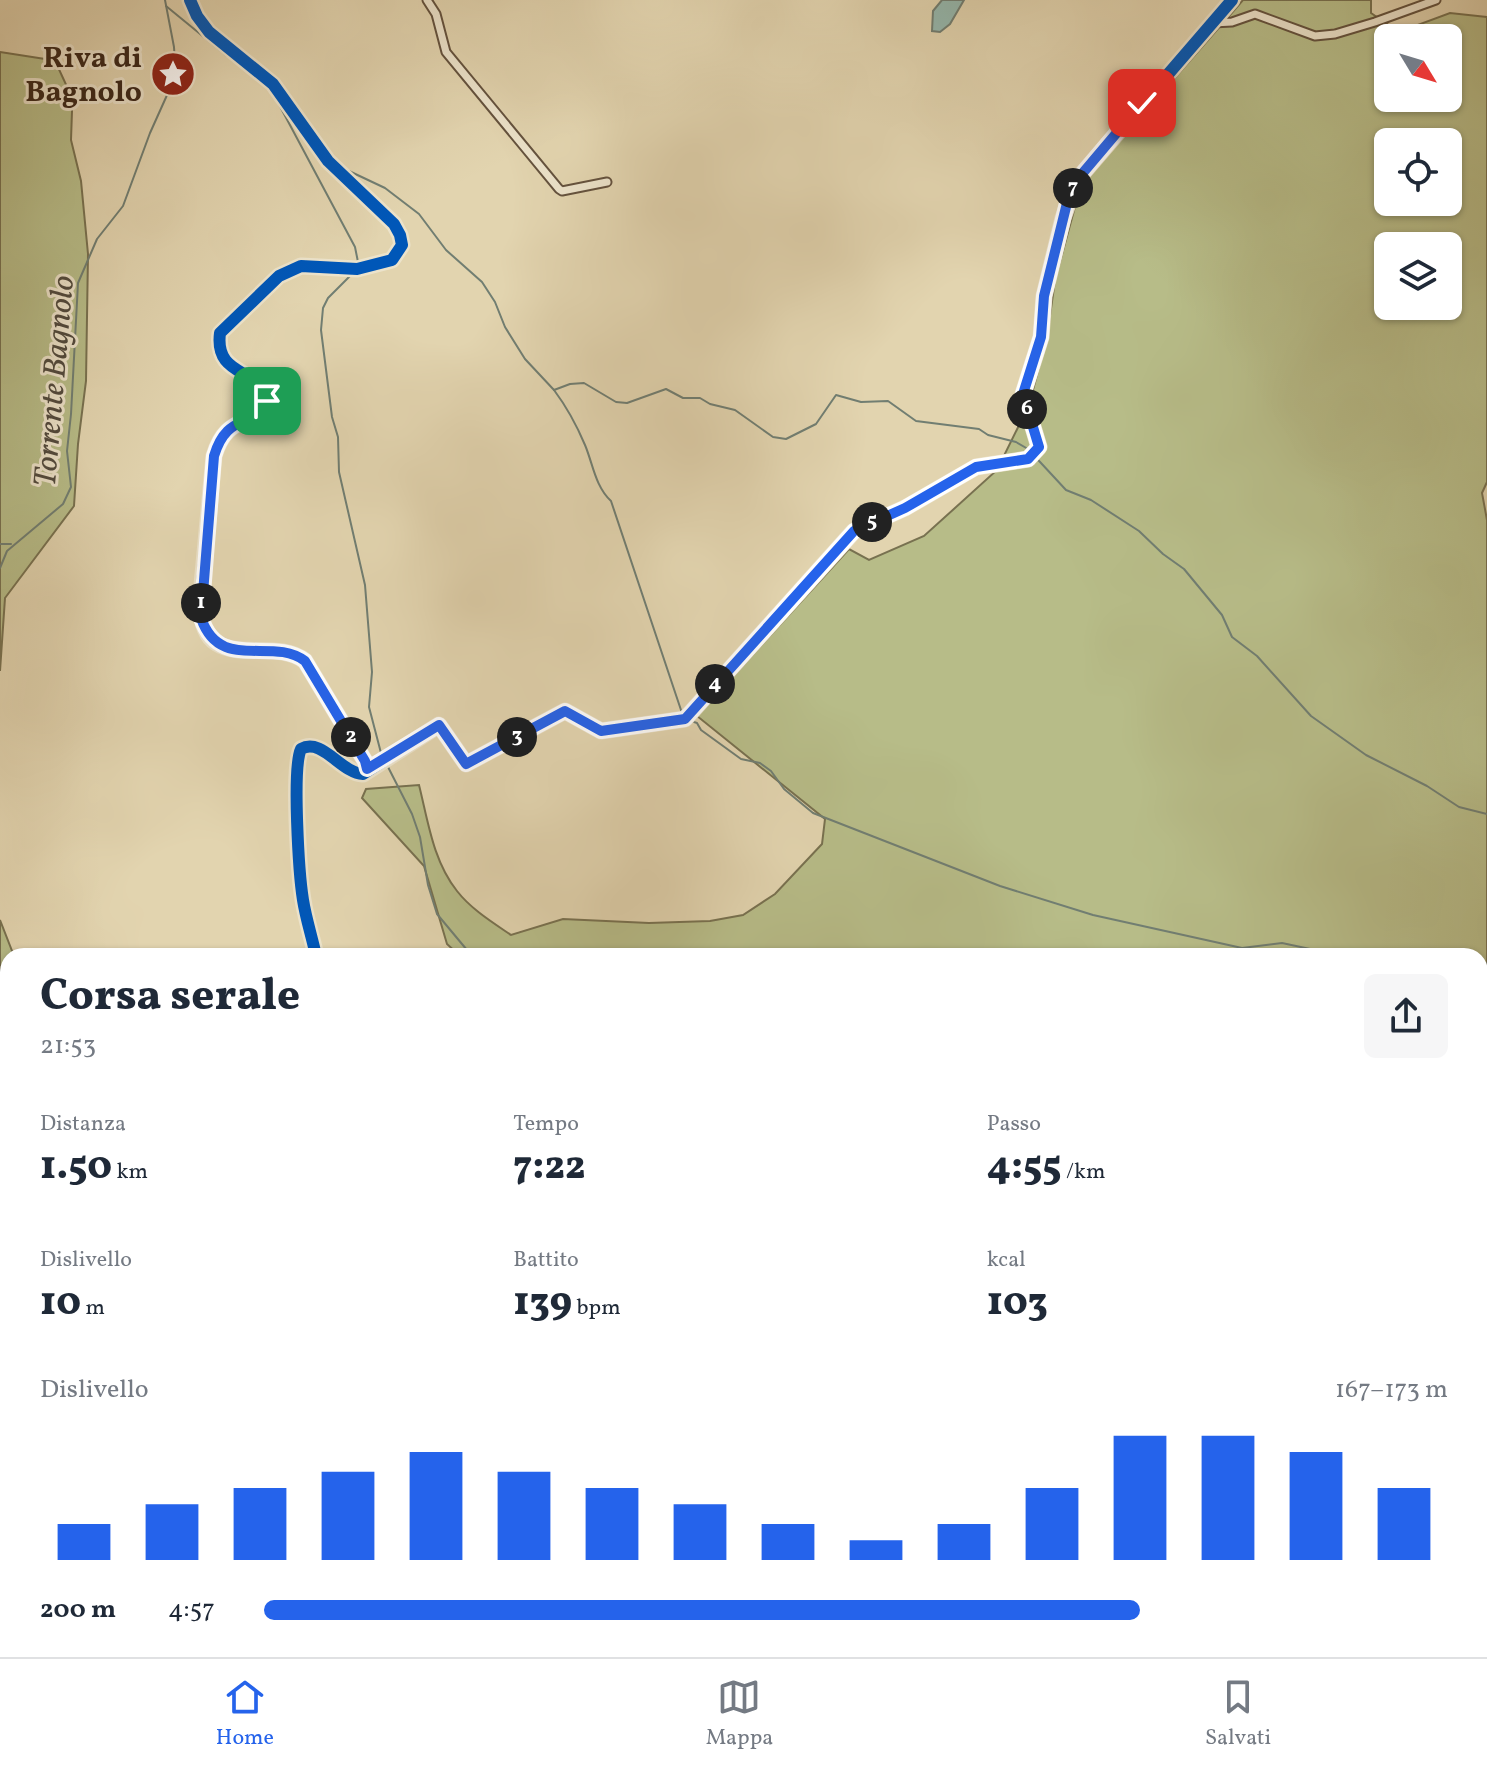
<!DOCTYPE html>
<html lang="it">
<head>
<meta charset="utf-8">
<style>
	body { margin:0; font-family:Vollkorn,serif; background:#f6f6f7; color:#1f2937; height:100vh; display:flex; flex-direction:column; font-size:30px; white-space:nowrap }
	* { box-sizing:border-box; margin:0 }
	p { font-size:26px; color:#747a83 }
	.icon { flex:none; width:44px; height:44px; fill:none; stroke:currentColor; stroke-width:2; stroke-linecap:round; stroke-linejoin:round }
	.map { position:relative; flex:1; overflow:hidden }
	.sheet { position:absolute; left:0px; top:948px; width:1488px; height:710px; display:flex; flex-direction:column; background:#fff; border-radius:24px 24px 0 0; box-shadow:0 2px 6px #0004 }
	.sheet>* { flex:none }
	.needle { width:52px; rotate:128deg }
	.fabs { position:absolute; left:1374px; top:24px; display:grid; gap:16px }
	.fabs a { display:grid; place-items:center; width:88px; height:88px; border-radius:12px; background:#fff; box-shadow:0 2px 6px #0004; font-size:40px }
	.pin { position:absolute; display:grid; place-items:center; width:68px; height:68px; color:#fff; margin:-34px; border-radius:16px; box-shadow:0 4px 12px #0006 }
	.km { position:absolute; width:40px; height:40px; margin:-20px; border-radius:50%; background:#222; color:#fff; font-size:22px; line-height:40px; text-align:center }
	.round { display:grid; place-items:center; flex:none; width:84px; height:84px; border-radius:12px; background:#f6f6f7 }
	.head { display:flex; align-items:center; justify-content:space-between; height:136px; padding:0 40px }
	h1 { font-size:44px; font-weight:800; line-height:60px }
	.figures { display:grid; grid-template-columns:repeat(3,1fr); gap:12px; height:136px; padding:8px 40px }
	.figures div { display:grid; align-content:center }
	.figures b { font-size:40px; font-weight:800 }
	.figures small { font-size:22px; font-weight:400 }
	.figures p { font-size:22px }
	.chart { height:224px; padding:16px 40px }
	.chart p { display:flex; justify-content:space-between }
	.chart svg { width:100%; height:144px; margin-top:8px; stroke:#2563eb; stroke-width:6 }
	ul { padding:0 40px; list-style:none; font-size:26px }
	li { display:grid; grid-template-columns:128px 96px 1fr; align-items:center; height:60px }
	li i { height:20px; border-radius:10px; background:#2563eb }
	.menu { display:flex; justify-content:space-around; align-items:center; height:112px; border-top:2px solid #e0e1e3; background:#fff; font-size:22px; color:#747a83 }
	.menu a { display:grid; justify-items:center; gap:4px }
	.menu .current { color:#2563eb }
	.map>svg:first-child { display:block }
</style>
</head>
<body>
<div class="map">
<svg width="1487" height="1657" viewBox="0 0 1487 1657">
	<rect width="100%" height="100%" fill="#e2d4af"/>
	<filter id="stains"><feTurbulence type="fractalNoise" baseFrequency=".0025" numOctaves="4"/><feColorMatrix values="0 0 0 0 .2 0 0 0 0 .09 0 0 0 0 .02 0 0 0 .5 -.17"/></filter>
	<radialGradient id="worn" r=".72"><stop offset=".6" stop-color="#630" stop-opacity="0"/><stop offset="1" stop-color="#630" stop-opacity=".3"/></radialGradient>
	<g fill="#b7bc88" stroke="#787150" stroke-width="2" fill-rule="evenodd">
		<path d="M 1243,0 L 1371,0 L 1371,13 L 1399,32 L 1450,13 L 1487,17 L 1487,482 L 1482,493 L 1487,520 L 1487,1198 L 1480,1195 L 1480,956 L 460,956 L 447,944 L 424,866 L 362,798 L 366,789 L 419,785 C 428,821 433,861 457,891 C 471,909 492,922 511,935 L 563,919 L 649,923 L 710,921 L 743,915 L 775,894 L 822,844 L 825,819 L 697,716 L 849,549 L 869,560 L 924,536 L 997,470 L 1029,405 L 1047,337 L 1055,280 L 1081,185 ZM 1388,38 L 1448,38 L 1448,98 L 1388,98 ZM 1388,142 L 1448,142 L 1448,202 L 1388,202 ZM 1388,246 L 1448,246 L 1448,306 L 1388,306 Z"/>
		<polygon points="0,52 45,59 57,65 69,91 72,111 71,140 81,181 88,254 86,381 78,444 74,506 5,598 0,671"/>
		<polygon points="0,920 14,956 8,956 8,1650 370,1650 374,1657 0,1657"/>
		<polygon points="437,1650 1343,1650 1349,1657 438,1657"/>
	</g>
	<polygon fill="#95b8ae" stroke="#717e72" stroke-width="2" points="942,0 964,0 950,24 940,32 932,31 933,11"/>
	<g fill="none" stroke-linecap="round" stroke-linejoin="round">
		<g stroke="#717e72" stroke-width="2">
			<polyline points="166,6 227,56"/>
			<polyline points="234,61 264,84 275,97 355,247 358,262 355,267"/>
			<polyline points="349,171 385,188 419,214 446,250 482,282 495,302 505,327 525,359 554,390 570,384 584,383 616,402 627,403 666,389 683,398 700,398 710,404 735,410 773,437 786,439 816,424 836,395 861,402 888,401 916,421 979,429 988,435 1016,442 1028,449 1066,490 1091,500 1139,531 1163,554 1184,569 1222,615 1232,637 1257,656 1311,716 1366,755 1427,786 1459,807 1487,814"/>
			<polyline points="353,273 328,298 323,308 321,330 332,417 338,437 339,472 365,585 372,672 369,707 381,753"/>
			<path d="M 554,390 C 566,406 577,426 585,445 C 593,464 595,486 611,501 L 683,716"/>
			<polyline points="0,544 11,544"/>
			<polyline points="0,568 7,551 63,504 71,487 67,451 71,414 78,283 97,239 123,206 150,133 172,84 175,63 174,47 165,0"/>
			<polyline points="688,720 697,723 701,730 741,759 760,763 771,771 784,789 813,813 1000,886 1093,915 1242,948 1282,943 1343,956"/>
			<polyline points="387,765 412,814 420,837 428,885 437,914 472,956"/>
			<polyline points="1480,963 1487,963"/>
			<polyline points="0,970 8,995"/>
			<polyline points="1480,1429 1487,1431"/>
			<polyline points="1480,1597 1487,1600"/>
		</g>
		<g stroke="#64523e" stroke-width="11">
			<g id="minor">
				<path d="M 190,0 L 197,16 L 209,32 L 273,84 L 328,161 L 394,224 L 400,235 L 402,245 L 392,260 L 357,269 L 301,266 L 279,276 L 220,333 C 214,379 262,367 267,401 C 251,429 227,413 214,456 L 201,596 C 197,681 270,633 305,661 L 365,761 L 367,769"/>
				<polyline points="427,0 436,14 446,52 559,189 562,191 607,182"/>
				<polyline points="1213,23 1232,22 1255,14 1315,36 1335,34 1375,22 1436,0"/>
				<path d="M 316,956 C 312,937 306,919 303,900 C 299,875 292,768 301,749 C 322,737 341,773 363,774 L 439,725 L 466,764 L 565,711 L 601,731 L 685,719 L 854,531 L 905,508 L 976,467 L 1028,459 L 1039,447 L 1023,394 L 1041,337 L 1044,296 L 1063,218 L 1076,181 L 1232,0"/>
				<polyline points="1480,1366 1487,1361"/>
				<polyline points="668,1650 670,1657"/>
			</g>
		</g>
		<use href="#minor" stroke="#ece3cb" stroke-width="7"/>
		<g stroke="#ece3cb" stroke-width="17">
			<g id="cycleway">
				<path d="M 190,0 L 197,16 L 209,32 L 273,84 L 328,161 L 394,224 L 400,235 L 402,245 L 392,260 L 357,269 L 301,266 L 279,276 L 220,333 C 214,379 262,367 267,401 C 251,429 227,413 214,456 L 201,596 C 197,681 270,633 305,661 L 365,761 L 367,769"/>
				<path d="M 316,956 C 312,937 306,919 303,900 C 299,875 292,768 301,749 C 322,737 341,773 363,774 L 439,725 L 466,764 L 565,711 L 601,731 L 685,719 L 854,531 L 905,508 L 976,467 L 1028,459 L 1039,447 L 1023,394 L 1041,337 L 1044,296 L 1063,218 L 1076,181 L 1232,0"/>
			</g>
		</g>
		<use href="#cycleway" stroke="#0057b8" stroke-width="12"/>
	</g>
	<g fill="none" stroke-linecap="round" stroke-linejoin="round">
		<g stroke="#fff" stroke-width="16">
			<path id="route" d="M 267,401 C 251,429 227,413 214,456 L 201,618 C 220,673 272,636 305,661 L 365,761 L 367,769 L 439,725 L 466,764 L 565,711 L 601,731 L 685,719 L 854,531 L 905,508 L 976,467 L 1028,459 L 1039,447 L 1023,394 L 1041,337 L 1044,296 L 1068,199 L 1076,181 L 1142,103"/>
		</g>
		<use href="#route" stroke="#2563eb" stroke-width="10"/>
	</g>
	<defs>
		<g id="sight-disc" transform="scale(2.3)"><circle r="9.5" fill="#8f2418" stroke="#ece3cb"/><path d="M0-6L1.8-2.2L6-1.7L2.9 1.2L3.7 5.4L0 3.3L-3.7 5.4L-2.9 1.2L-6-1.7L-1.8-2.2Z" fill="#fff"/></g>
	</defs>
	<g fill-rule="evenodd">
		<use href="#sight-disc" x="173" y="74"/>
	</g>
	<g text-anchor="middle" stroke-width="6" stroke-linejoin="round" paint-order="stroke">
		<g font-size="30" font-weight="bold" fill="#3a2619" stroke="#ece3cb" text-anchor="end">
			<text x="142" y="67">Riva di<tspan x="142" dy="34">Bagnolo</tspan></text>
		</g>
		<g font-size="32" font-style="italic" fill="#514a3e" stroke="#ece3cb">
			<text transform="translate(53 381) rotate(-85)" y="11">Torrente Bagnolo</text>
		</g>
	</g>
	<rect width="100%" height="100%" filter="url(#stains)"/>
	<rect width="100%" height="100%" fill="url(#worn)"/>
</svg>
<div class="fabs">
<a><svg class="needle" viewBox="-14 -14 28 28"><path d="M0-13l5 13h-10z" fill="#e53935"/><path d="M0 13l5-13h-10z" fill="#747a83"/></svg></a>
<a><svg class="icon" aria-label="locate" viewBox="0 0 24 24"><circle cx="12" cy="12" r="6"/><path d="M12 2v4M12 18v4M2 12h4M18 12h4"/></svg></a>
<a><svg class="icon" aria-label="layers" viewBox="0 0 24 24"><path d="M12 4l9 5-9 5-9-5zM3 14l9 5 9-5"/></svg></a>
</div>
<div class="pin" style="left:267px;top:401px;background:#1e9e55"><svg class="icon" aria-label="arrive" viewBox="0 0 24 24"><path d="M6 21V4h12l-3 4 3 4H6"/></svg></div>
<div class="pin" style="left:1142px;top:103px;background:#d93025"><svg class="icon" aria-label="check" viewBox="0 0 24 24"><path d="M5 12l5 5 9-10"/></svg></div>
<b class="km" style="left:201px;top:603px">1</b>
<b class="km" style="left:351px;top:737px">2</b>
<b class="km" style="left:517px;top:737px">3</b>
<b class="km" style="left:715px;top:684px">4</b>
<b class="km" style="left:872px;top:522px">5</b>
<b class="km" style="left:1027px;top:409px">6</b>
<b class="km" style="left:1073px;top:188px">7</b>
<section class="sheet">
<div class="head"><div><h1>Corsa serale</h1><p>21:53</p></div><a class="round"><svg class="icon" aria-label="share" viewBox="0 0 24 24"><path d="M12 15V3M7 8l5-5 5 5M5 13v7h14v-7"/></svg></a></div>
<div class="figures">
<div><p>Distanza</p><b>1.50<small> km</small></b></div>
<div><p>Tempo</p><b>7:22</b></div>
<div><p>Passo</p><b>4:55<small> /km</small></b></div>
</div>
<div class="figures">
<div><p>Dislivello</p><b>10<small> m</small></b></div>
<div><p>Battito</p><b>139<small> bpm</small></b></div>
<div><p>kcal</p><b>103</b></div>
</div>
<div class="chart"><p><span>Dislivello</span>167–173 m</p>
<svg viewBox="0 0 160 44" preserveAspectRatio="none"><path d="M5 44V33M15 44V27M25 44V22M35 44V17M45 44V11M55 44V17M65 44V22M75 44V27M85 44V33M95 44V38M105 44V33M115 44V22M125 44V6M135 44V6M145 44V11M155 44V22"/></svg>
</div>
<ul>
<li><b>200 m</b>4:57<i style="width:74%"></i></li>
</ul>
</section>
</div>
<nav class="menu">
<a class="current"><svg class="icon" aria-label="home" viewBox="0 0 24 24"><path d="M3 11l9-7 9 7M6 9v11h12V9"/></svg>Home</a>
<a><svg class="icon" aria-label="map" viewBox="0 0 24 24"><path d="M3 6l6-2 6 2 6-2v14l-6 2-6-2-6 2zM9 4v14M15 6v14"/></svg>Mappa</a>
<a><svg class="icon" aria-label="saved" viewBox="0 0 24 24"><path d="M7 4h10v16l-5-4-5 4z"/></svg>Salvati</a>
</nav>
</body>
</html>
